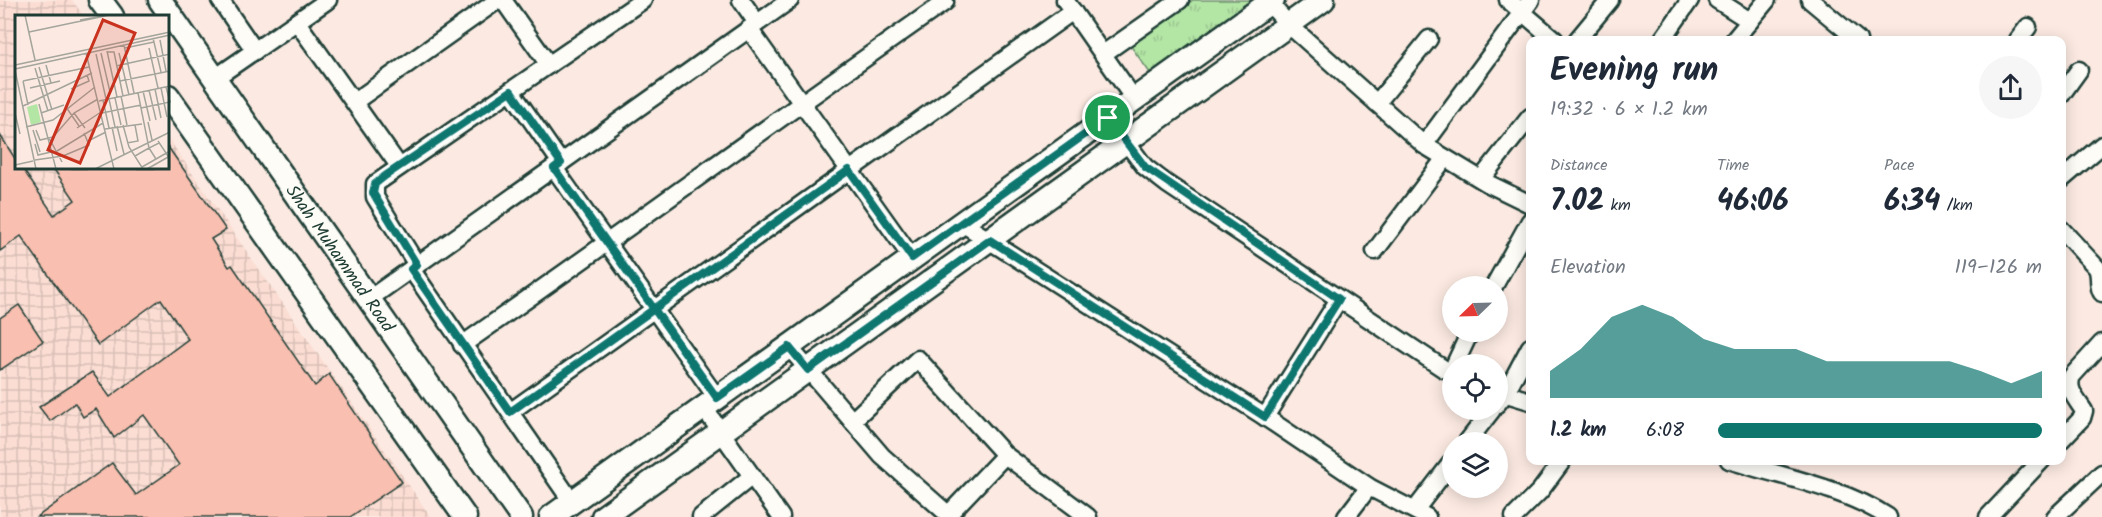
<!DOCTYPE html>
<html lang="en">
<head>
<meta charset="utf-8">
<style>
	body { margin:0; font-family:Kalam,sans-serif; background:#f6f6f7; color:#1f2937; height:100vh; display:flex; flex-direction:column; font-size:22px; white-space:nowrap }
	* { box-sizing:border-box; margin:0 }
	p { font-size:20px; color:#747a83 }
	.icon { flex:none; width:33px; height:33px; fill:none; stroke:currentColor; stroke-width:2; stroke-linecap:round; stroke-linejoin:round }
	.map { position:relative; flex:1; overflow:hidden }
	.panel { position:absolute; left:1526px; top:36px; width:540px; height:429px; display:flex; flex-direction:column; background:#fff; border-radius:12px; box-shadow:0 3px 15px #0003 }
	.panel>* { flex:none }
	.needle { width:39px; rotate:247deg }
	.tools { position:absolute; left:1442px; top:276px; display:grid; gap:12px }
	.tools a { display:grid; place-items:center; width:66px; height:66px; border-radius:50%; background:#fff; box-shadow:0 3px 15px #0003; font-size:30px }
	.pin { position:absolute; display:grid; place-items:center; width:51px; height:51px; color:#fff; margin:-26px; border:3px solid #fff; border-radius:50%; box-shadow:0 2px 6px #0007 }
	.round { display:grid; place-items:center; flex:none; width:63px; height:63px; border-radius:32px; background:#f6f6f7 }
	.summary { display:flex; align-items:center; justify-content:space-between; height:102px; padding:0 24px }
	h1 { font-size:33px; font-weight:600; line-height:45px }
	.figures { display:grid; grid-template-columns:repeat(3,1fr); gap:9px; height:102px; padding:6px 24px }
	.figures div { display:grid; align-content:center }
	.figures b { font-size:30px; font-weight:600 }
	.figures small { font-size:16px; font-weight:400 }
	.figures p { font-size:16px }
	.chart { height:168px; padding:12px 24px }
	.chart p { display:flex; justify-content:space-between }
	.chart svg { width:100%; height:108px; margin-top:6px; fill:#0f766e; opacity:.7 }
	ul { padding:0 24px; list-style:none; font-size:20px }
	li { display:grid; grid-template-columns:96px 72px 1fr; align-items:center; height:45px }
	li i { height:15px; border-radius:8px; background:#0f766e }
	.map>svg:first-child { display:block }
</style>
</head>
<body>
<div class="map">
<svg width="2102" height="517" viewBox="0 0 2102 517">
	<defs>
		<pattern id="industrial-grid" width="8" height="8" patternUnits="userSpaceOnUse" patternTransform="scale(1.5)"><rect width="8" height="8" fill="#fbddd3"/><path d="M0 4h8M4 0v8" fill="none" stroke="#d7bfb6"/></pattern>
		<pattern id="grass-tufts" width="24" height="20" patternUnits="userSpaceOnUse" patternTransform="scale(1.5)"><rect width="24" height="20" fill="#b3e5a5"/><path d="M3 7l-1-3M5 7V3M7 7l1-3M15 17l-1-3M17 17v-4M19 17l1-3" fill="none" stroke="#9ac58f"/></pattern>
	</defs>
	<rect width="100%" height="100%" fill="#fceae2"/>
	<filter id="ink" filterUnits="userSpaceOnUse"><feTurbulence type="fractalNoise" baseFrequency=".0167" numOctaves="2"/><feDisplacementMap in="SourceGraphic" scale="12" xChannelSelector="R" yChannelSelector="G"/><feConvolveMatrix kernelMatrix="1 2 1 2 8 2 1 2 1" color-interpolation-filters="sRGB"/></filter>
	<g filter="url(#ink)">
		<polygon fill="url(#industrial-grid)" points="0,0 72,0 84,16 16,16 16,168 168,168 168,138 431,517 0,517"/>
		<polygon fill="url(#grass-tufts)" stroke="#69916c" stroke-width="1.5" points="1193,0 1253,0 1150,73 1130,45"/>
		<g fill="#f9bfb0" stroke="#1f3d34" stroke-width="1.5">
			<polygon points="0,135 16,160 16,168 22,168 54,215 75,200 53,168 168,168 168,147 226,230 211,239 229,267 232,265 315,386 329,374 402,482 350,517 37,517 112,463 136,495 179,465 144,415 114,438 96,409 83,417 75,403 50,421 39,407 92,372 110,397 188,339 161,299 98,345 21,236 0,251"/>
			<polygon points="19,305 43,341 0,370 0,318"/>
		</g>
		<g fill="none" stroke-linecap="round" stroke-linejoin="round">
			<g stroke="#1f3d34" stroke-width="21">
				<g id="street">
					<polyline points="220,0 255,51"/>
					<polyline points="503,0 549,65"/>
					<polyline points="741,0 757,23"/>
					<polyline points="1065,0 1134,99"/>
					<polyline points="1508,0 1555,40"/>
					<polyline points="1717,0 1750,21"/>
					<polyline points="1810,0 1858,40"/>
					<polyline points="1269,3 1289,25 1424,145 1487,183 1530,204"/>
					<polyline points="297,22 399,166"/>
					<polyline points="749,29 912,258"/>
					<polyline points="1577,40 1610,0"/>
					<polyline points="1662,40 1690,0"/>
					<polyline points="1734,40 1767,0"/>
					<polyline points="2018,40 2028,27"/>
					<polyline points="1103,54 1180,0"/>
					<polyline points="215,78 328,0"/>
					<polyline points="511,91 561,163"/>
					<polyline points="2061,95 2079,70"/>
					<polyline points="354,102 498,0"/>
					<polyline points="1377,103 1429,39"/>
					<polyline points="1108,118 1145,167 1167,184 1444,369 1452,372"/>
					<polyline points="1424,145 1531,0"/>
					<polyline points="554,168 717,398"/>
					<polyline points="1481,179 1530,117"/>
					<polyline points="2061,180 2102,145"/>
					<polyline points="962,223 1265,417 1369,487 1427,517"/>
					<path d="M 2061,229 L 2097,268 C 2101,277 2097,286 2102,293"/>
					<polyline points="1375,251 1445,158"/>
					<polyline points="417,265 375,197 375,184 643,0"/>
					<polyline points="411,269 572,502"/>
					<polyline points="1494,286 1530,221"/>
					<polyline points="369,299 790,0"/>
					<path d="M 462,345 C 624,232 783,115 945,2"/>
					<polyline points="789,347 882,456 951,517"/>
					<polyline points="1455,364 1470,332"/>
					<polyline points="1497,391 1530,401"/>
					<polyline points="1497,404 1505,394 1530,347"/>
					<polyline points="704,408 781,517"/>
					<polyline points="510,412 1073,11"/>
					<polyline points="1265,417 1339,299"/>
					<polyline points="852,421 918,359 1005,455 1088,517"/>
					<path d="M 2061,440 L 2082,418 L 2084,411 C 2077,400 2066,389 2072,376 L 2102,343"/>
					<polyline points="1467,442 1492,410"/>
					<path d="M 1729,460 C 1780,476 1844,488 1888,517"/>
					<polyline points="1415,510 1452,462"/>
					<polyline points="948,515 1005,455"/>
					<polyline points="701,517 752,476"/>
					<polyline points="1346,517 1369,487"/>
					<polyline points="1514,517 1540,491 1563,460"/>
					<polyline points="1988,517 2042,460"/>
					<polyline points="2055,517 2102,473"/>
				</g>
			</g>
			<g stroke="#1f3d34" stroke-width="27">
				<g id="secondary">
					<polyline points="100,0 112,16"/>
					<path id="s1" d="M 160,0 L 521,517"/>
					<polyline points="168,96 465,517"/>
					<polyline points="551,517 1273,0"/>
					<polyline points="603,517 1323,0"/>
				</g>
			</g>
			<use href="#street" stroke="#fdfcf7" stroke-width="16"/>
			<use href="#secondary" stroke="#fdfcf7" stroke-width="22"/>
		</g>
	</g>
	<g fill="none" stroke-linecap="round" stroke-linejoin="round" filter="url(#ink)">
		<g stroke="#fff" stroke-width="12">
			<polyline id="route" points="1108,118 912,258 849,170 654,309 554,168 561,163 511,91 385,176 375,184 373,193 417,265 411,269 510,412 654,309 717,398 789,347 808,370 990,240 1265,417 1339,299 1145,167 1108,118"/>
		</g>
		<use href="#route" stroke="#0f766e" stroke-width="8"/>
	</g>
	<g text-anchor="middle" stroke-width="4.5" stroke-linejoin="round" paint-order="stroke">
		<g font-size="18" fill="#1f3d34" stroke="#fdfcf7">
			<text dy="6" stroke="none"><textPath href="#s1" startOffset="315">Shah Muhammad Road</textPath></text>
		</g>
	</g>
	<g transform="translate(15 15)">
		<rect width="154" height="154" fill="#fceae2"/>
		<path d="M 22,89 L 26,107 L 16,110 L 12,92 Z" fill="#b3e5a5"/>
		<path fill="none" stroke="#a4a59c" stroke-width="1.5" d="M 10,0 L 20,45M 65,5 L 94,0M 14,17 L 90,1M 138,23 L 146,57M 145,25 L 151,56M 109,30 L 119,78M 110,33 L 139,27M 134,33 L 143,73M 92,36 L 102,82M 93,37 L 99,37 L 108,81M 71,38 L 99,154M 86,38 L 95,77M 104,38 L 114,80M 81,39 L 91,84M 0,50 L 155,17M 31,50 L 36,68M 101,51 L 155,39M 24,52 L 37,95M 20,53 L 33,96M 0,54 L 155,20M 0,55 L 21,154M 8,66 L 74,52M 8,66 L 13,90M 105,66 L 155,56M 15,73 L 45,66M 146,73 L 152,102M 56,74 L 74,66 L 72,60M 140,74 L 146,103M 134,75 L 141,105M 128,76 L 135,106M 106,81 L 112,110M 100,83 L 106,110M 94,84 L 100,112M 88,85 L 94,113M 84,86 L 155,71M 24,89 L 41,154M 8,91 L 77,58M 51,92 L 64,111M 126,93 L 155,87 L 151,72M 0,98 L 5,119M 26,98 L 49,90M 59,98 L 70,113M 87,98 L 126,90M 133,107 L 137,125M 108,110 L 114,132 L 128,154M 102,111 L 109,139M 11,112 L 38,105 L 80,72M 97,112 L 102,136M 62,113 L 86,97M 90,114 L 127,109M 18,115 L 25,137M 21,115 L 25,125 L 38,122 L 59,98 L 83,84M 34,123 L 47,147M 73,126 L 91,117M 143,126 L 155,144M 112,128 L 123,126 L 120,110M 20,129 L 23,140 L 36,137M 42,136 L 88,108M 120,141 L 134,133 L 123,78M 141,144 L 134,133 L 144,128M 20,145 L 48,141 L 74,130 L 69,118M 0,150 L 18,146M 127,152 L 155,136M 80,154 L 155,117M 132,154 L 155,141"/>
		<path fill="#c8321e" fill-opacity="0.15" stroke="#c8321e" stroke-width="3" d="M 88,5 L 120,18 L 65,148 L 33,135 Z"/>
		<rect width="154" height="154" fill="none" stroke="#1f3d34" stroke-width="3"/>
	</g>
</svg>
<div class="tools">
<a><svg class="needle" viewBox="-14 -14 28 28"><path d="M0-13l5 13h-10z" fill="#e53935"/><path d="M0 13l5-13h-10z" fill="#747a83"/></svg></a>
<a><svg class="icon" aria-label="locate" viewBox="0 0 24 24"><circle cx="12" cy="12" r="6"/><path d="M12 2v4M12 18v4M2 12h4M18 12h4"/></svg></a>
<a><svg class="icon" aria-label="layers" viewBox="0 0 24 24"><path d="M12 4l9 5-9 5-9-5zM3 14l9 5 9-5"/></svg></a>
</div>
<div class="pin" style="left:1108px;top:118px;background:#1e9e55"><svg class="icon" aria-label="arrive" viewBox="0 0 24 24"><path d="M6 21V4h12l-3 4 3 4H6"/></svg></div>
<section class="panel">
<div class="summary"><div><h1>Evening run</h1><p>19:32 · 6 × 1.2 km</p></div><a class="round"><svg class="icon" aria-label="share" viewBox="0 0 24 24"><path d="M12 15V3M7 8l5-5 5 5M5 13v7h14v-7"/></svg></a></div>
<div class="figures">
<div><p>Distance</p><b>7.02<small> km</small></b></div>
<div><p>Time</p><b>46:06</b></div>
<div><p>Pace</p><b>6:34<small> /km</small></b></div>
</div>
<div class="chart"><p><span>Elevation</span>119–126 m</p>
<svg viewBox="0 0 160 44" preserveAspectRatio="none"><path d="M0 44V33L10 24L20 11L30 6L40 11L50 20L60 24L70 24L80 24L90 29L100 29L110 29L120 29L130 29L140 33L150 38L160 33V44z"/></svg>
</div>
<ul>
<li><b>1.2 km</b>6:08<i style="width:100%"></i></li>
</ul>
</section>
</div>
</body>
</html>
